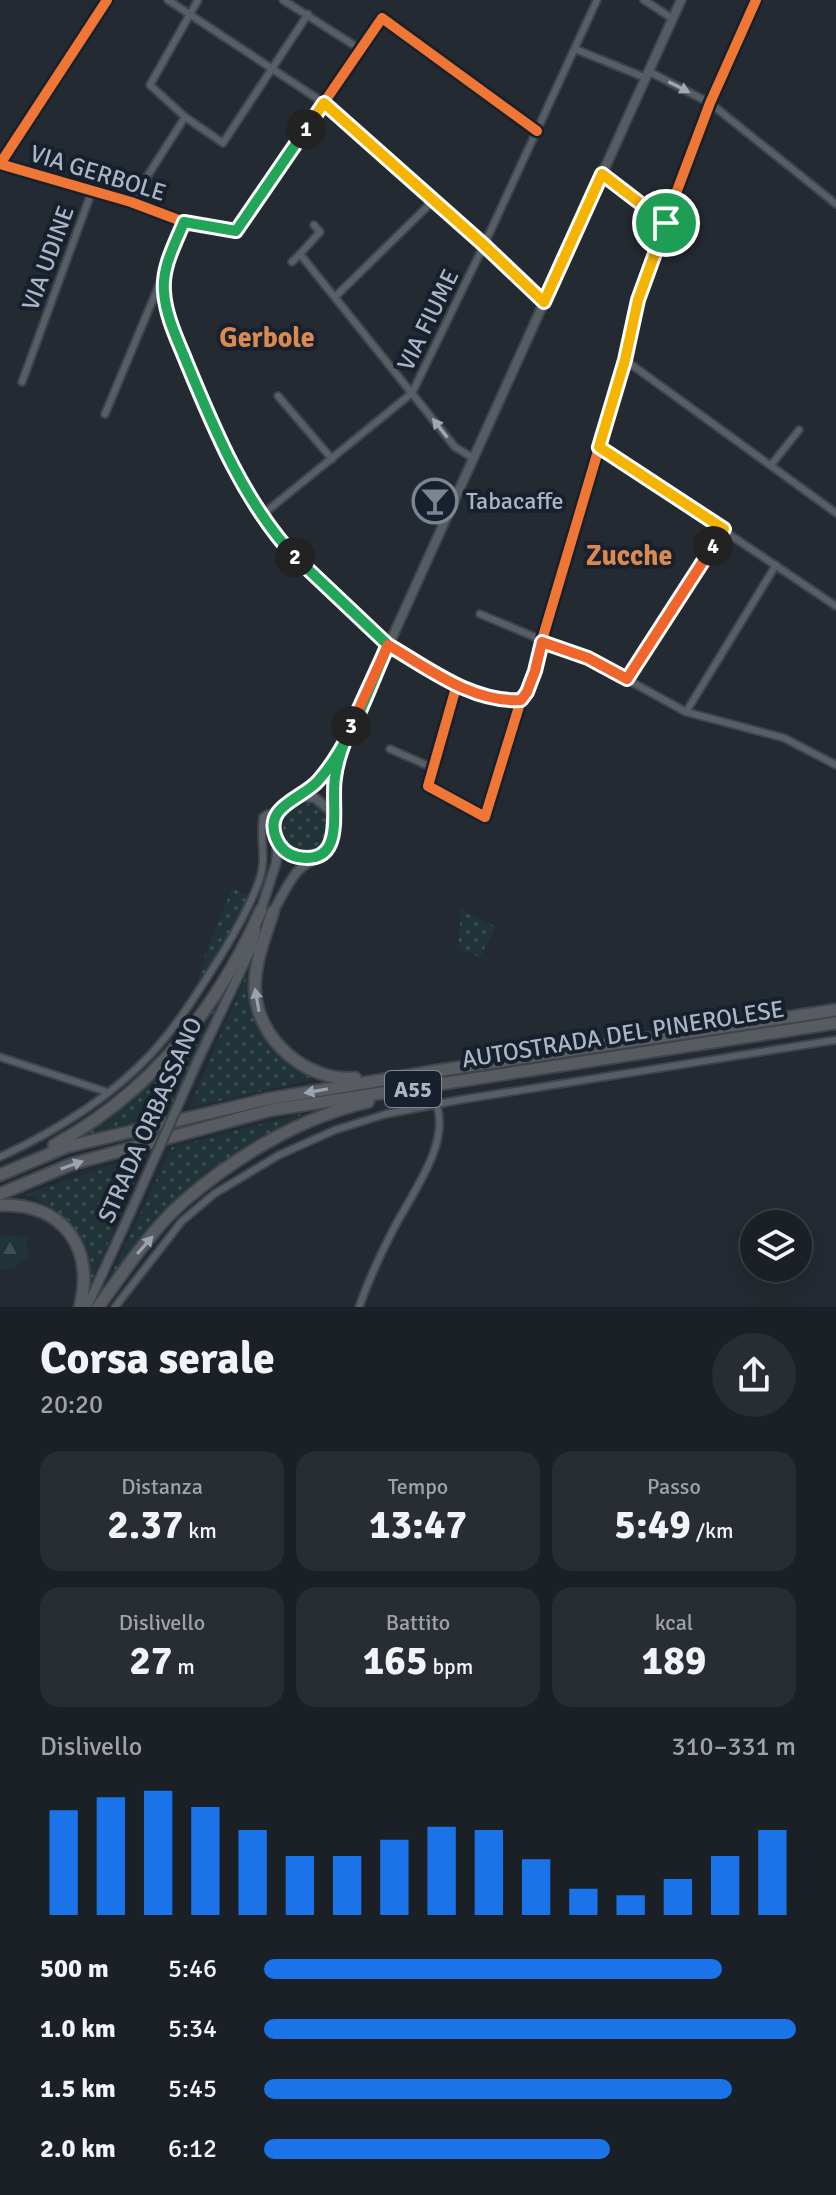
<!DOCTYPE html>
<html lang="it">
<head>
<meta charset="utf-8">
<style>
	body { margin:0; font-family:Signika,sans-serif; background:#272d32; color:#f1f3f6; height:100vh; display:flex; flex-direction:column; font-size:30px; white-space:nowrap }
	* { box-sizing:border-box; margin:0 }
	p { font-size:26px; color:#9fa3a7 }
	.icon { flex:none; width:44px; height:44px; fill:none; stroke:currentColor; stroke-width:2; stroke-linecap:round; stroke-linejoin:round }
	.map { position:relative; height:1307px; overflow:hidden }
	.drawer { display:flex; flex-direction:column; background:#1a2025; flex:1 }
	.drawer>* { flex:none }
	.tools { position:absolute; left:740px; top:1210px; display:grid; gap:16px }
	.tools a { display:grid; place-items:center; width:72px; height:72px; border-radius:50%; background:#1a2025; box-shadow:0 8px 32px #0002,0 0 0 2px #383e42; font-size:40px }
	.pin { position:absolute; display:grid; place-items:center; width:68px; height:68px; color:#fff; margin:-34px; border:4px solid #fff; border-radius:50%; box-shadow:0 2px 8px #0007 }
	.km { position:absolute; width:40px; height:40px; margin:-20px; border-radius:50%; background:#222; color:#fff; font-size:22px; line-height:40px; text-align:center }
	.round { display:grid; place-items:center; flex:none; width:84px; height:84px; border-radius:42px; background:#272d32 }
	.head { display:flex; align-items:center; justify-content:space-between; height:136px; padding:0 40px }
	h1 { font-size:44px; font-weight:800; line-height:60px }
	.stats { display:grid; grid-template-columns:repeat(3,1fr); gap:12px; height:136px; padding:8px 40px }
	.stats div { display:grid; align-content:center; border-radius:20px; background:#272d32; text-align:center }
	.stats b { font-size:40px; font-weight:800 }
	.stats small { font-size:22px; font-weight:400 }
	.stats p { font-size:22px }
	.chart { height:224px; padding:16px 40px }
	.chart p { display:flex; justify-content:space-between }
	.chart svg { width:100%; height:144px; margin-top:8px; stroke:#1a73e8; stroke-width:6 }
	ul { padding:0 40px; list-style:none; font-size:26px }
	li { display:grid; grid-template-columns:128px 96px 1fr; align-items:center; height:60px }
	li i { height:20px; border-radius:10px; background:#1a73e8 }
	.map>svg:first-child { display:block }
</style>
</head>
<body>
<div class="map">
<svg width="836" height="1307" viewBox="0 0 836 1307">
	<defs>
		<pattern id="grass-dots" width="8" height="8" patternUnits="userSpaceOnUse" patternTransform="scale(2)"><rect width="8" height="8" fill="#203437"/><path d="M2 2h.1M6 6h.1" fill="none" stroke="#3e4f52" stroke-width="1.8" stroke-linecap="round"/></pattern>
		<pattern id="forest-firs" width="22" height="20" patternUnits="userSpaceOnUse" patternTransform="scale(2)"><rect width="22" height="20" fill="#203437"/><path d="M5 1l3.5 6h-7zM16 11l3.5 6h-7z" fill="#3e4f52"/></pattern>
	</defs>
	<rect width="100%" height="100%" fill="#232a31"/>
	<g fill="url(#grass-dots)">
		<circle cx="307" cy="828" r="24"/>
		<polygon points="232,888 248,895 229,938 195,990 208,947"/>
		<polygon points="461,909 496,927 480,957 458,948"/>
		<polygon points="251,964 251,976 259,1023 319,1078 189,1108"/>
		<path d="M 224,993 L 168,1112 L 86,1137 L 84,1135 C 145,1092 182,1055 224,993 Z"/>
		<path d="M 305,1113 C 256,1140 208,1167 168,1206 C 145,1230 126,1257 107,1283 L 172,1147 Z"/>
		<path d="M 148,1152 L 90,1285 C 86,1233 72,1218 26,1194 Z"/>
	</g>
	<polygon fill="url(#forest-firs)" points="0,1235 27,1237 28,1257 13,1269 0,1269"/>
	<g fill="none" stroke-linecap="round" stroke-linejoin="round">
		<g stroke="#3f444a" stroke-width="10">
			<g id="street">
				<polyline points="107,0 0,164 131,202 184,222 236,231 382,18 537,131"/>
				<polyline points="168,0 324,103 484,245 544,302"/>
				<polyline points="283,0 360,49"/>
				<polyline points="644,0 673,19"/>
				<polyline points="575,49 646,78"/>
				<polyline points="648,71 710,103 836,204"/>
				<polyline points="185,117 150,85 198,0"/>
				<polyline points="602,174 666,223"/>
				<polyline points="131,202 185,117 223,143 308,14"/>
				<polyline points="184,222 164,275 164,296 175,333 203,404 234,467 262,515 311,574 388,645 482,696 509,701 521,700"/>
				<polyline points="300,254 320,232 314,225"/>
				<polyline points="292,262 300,254 455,447 473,458"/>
				<polyline points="335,297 433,201"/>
				<polyline points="625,360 836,513"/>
				<polyline points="22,382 92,191"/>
				<polyline points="278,396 332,459"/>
				<polyline points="105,414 162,278"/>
				<polyline points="599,447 836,606"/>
				<polyline points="771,465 799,430"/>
				<polyline points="262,515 412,393 484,245 597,0"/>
				<polyline points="480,614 542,640"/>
				<polyline points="542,642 588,658 686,712 784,738 836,765"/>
				<polyline points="627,679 724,529"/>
				<path d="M 457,684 L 428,786 L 485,817 L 521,700 C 534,684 538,661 542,640 L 625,360 L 638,300 L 652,257 L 710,103 L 756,0"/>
				<polyline points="686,712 776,565"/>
				<polyline points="390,749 431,767"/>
				<polyline points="0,1057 107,1092"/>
				<path d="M 0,1157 C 54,1132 110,1098 151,1054 C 176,1027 196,995 215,965 C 232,938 250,908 260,878 C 267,857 259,838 263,817 L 267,814 L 277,813"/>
				<polyline points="115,1307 182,1221 214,1194 279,1155 335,1130 386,1114 459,1100 836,1040"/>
				<path d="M 359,1307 C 368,1282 379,1257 392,1232 C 409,1197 450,1146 437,1106"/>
			</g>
		</g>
		<g stroke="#3f444a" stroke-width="12">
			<g id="secondary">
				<polyline points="300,796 315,798 332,812"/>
				<polyline points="278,842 293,856 313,857"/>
				<polyline points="260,913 276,863 278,842 274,828 277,813 282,805 316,784 343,746 681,0"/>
				<path d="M 271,915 C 280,901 286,885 297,872 C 307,861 326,854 333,840 C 338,829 333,820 333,810 C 332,791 336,773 340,754"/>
				<polyline points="251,950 256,930"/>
				<polyline points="198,1060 252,947"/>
				<polyline points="87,1307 131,1211"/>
			</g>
		</g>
		<g stroke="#3f454e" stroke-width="15">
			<g id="highway">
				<path d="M 273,912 C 265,937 254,963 255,990 C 257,1039 306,1082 355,1078"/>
				<path d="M 54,1145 C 150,1093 217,1009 261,910"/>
				<polyline points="0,1175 66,1147 268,1099 436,1071 836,1010"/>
				<polyline points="0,1194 72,1164 271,1110 836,1023"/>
				<path d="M 0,1205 C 63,1203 95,1247 80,1307"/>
				<path d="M 98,1307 C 124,1272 150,1231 184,1201 C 235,1157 301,1117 368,1102"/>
			</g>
		</g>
		<use href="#street" stroke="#585e66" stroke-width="6"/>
		<use href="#secondary" stroke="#565c64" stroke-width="8"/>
		<use href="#highway" stroke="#585b5f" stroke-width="11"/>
		<g stroke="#3f444a" stroke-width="12" stroke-linecap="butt">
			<polyline id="secondary-bridge" points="131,1211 198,1060"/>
		</g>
		<use href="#secondary-bridge" stroke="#565c64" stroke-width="8"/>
		<g stroke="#17202c" stroke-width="15">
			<g id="cycleway">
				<polyline points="107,0 0,164 131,202 184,222 236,231 382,18 537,131"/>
				<path d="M 457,684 L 428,786 L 485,817 L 521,700 C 534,684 538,661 542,640 L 625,360 L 638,300 L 652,257 L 710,103 L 756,0"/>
			</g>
		</g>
		<use href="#cycleway" stroke="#f07635" stroke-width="10"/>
	</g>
	<defs><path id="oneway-solid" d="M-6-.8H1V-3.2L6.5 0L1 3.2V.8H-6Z" transform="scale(2)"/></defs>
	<g fill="#9ea8b7">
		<use href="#oneway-solid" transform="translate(679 87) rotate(27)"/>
		<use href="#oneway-solid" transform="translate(440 428) rotate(-128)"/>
	</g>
	<g fill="#9aa3b1">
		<use href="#oneway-solid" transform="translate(257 1000) rotate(-100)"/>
		<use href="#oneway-solid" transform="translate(316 1091) rotate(170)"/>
		<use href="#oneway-solid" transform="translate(72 1165) rotate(-19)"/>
		<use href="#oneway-solid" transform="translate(145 1245) rotate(-49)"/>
	</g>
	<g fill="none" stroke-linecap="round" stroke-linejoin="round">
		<g stroke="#fff" stroke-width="16">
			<polyline id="split-1" points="306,129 324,103 484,245 544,302 602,174 666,223"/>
		</g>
		<g stroke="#fff" stroke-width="16">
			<path id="split-2" d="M 295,557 C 244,502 214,429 186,361 C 177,339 165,314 164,291 C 162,267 175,244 184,222 L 236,231 L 306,129"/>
		</g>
		<g stroke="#fff" stroke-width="16">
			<path id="split-3" d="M 295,557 L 388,645 C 368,690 351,744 318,781 C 302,799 263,806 276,838 C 280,848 288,855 298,857 C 348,866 330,805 335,778 C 337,760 344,743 351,726"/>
		</g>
		<g stroke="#fff" stroke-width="16">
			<path id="split-4" d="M 351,726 L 388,645 C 428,668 472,703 521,700 L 527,692 L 535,671 L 542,642 L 588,658 L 627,679 L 713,546"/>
		</g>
		<g stroke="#fff" stroke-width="16">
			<polyline id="split-5" points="666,223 638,300 625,360 599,447 724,529 713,546"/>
		</g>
		<use href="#split-1" stroke="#f5b400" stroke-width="10"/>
		<use href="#split-2" stroke="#22a559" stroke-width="10"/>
		<use href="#split-3" stroke="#22a559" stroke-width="10"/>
		<use href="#split-4" stroke="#f0652b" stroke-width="10"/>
		<use href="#split-5" stroke="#f5b400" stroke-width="10"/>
	</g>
	<defs>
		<g id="bar-ring" transform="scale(2.3)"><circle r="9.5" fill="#17202c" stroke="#7b8491" stroke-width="1.5"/><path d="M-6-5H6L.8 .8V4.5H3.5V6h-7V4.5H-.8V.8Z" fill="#7b8491"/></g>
	</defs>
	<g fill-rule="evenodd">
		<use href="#bar-ring" x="435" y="501"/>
	</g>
	<g text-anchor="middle" stroke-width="8" stroke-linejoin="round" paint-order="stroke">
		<rect fill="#17202c" stroke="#7e8897" stroke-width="2" x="385" y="1071" width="56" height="36" rx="6"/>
		<g font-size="22" font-weight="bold" fill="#aab5c5">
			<text x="413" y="1097">A55</text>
		</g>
		<g font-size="24" fill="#aab5c5" stroke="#17202c">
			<text transform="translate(98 173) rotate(17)" y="8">VIA GERBOLE</text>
			<text transform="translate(48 258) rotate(-70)" y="8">VIA UDINE</text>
			<text transform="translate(428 320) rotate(-64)" y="8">VIA FIUME</text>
			<text transform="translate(623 1034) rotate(-9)" y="8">AUTOSTRADA DEL PINEROLESE</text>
			<text transform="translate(150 1120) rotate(-66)" y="8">STRADA ORBASSANO</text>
		</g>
		<g font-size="24" fill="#aab5c5" stroke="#17202c" text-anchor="start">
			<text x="466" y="509">Tabacaffe</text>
		</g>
		<g font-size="28" font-weight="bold" fill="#db8a4f" stroke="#17202c">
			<text x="267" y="347">Gerbole</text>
			<text x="629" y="565">Zucche</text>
		</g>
	</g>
</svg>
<div class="tools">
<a><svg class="icon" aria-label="layers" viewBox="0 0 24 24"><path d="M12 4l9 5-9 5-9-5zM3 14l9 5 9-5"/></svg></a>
</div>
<div class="pin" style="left:666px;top:223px;background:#1e9e55"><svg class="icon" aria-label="arrive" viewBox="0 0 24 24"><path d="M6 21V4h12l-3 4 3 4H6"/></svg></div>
<b class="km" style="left:306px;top:129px">1</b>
<b class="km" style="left:295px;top:557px">2</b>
<b class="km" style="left:351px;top:726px">3</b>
<b class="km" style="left:713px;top:546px">4</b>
</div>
<section class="drawer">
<div class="head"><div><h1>Corsa serale</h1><p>20:20</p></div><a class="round"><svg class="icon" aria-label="share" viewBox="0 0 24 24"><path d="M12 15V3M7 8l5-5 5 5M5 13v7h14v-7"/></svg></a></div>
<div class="stats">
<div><p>Distanza</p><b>2.37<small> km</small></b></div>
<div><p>Tempo</p><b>13:47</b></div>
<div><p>Passo</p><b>5:49<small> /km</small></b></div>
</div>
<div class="stats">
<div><p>Dislivello</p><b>27<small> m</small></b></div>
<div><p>Battito</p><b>165<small> bpm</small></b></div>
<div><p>kcal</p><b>189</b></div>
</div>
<div class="chart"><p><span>Dislivello</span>310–331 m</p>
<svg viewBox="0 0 160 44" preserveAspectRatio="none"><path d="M5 44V12M15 44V8M25 44V6M35 44V11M45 44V18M55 44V26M65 44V26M75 44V21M85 44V17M95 44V18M105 44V27M115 44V36M125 44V38M135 44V33M145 44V26M155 44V18"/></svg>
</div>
<ul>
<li><b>500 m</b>5:46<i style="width:86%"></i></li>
<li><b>1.0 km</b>5:34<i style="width:100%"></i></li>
<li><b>1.5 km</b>5:45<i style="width:88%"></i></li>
<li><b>2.0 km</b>6:12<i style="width:65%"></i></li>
</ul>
</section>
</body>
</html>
